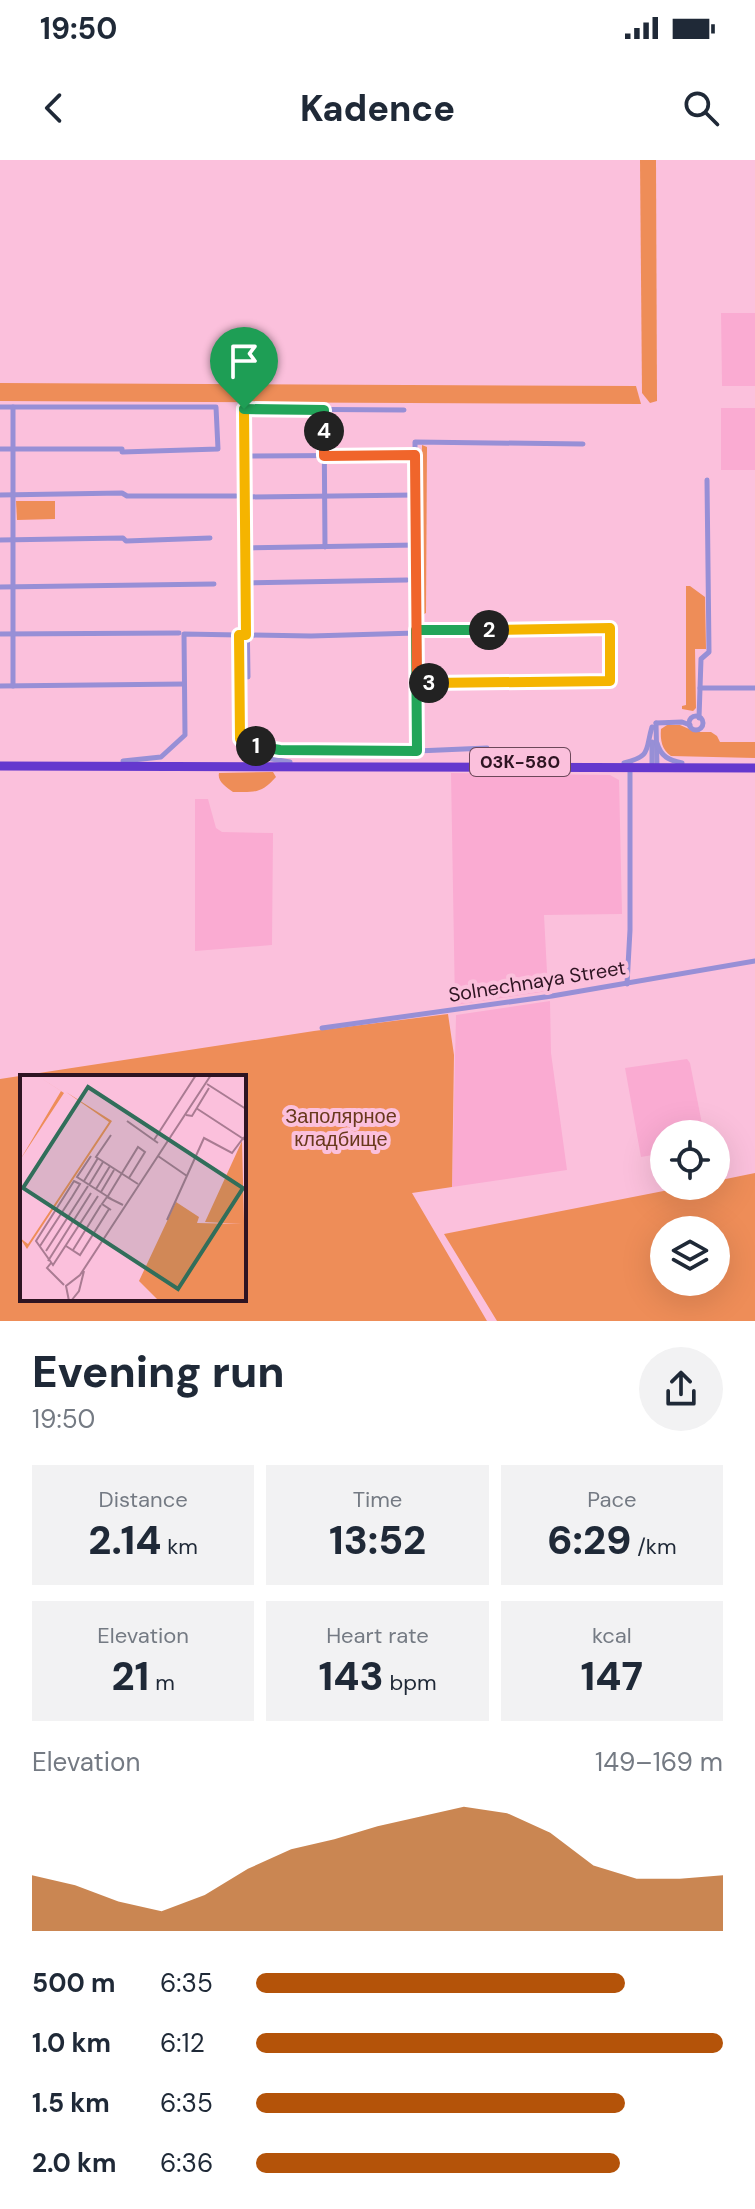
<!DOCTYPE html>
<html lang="en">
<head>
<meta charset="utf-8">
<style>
	body { margin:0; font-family:"DM Sans",sans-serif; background:#f2f2f3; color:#1f2937; height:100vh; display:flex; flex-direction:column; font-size:30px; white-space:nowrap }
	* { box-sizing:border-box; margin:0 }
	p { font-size:26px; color:#747a83 }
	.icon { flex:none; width:44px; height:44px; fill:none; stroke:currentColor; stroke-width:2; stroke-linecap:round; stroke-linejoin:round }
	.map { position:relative; height:1161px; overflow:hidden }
	.details { display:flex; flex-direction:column; background:#fff; flex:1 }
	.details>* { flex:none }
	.controls { position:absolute; left:650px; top:960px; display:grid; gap:16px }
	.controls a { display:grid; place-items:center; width:80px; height:80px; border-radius:50%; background:#fff; box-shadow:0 8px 32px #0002; font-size:40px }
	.pin { position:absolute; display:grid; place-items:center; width:68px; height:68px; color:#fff; margin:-82px -34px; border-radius:50% 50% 50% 0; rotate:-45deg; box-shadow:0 0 8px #0007 }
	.pin .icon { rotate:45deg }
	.km { position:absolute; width:40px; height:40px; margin:-20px; border-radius:50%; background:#222; color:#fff; font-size:22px; line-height:40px; text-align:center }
	.round { display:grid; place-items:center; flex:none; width:84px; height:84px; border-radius:42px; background:#f2f2f3 }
	.head { display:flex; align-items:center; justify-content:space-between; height:136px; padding:0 32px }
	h1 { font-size:44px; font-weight:800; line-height:60px }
	.stats { display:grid; grid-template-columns:repeat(3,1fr); gap:12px; height:136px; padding:8px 32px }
	.stats div { display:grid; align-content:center; border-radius:0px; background:#f2f2f3; text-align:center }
	.stats b { font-size:40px; font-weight:800 }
	.stats small { font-size:22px; font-weight:400 }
	.stats p { font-size:22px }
	.chart { height:224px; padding:16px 32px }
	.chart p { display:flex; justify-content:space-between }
	.chart svg { width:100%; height:144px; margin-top:8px; fill:#b45309; opacity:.7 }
	ul { padding:0 32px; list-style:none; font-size:26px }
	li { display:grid; grid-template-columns:128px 96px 1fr; align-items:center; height:60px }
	li i { height:20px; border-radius:10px; background:#b45309 }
	.status { display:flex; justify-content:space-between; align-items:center; height:56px; padding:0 40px; background:#fff; direction:ltr }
	.status svg { height:22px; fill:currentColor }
	header { display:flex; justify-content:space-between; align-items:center; height:104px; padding:0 32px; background:#fff; font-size:36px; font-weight:800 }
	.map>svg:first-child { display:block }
</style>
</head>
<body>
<div class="status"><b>19:50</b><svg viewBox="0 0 49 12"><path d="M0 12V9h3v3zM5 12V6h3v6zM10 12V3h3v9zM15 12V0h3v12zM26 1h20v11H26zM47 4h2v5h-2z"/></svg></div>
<header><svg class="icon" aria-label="back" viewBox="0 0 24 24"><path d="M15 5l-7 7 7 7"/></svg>Kadence<svg class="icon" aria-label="search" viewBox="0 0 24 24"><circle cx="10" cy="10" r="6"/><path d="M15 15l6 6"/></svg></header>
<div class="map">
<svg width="755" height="1161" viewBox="0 0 755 1161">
	<rect width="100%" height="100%" fill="#fbc0dc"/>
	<g fill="#faabd2">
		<polygon points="721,153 755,153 755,226 722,226"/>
		<rect x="721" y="248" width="34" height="62"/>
		<polygon points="451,613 610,615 619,620 622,754 544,755 548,831 455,845"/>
		<polygon points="195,639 208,639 216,668 222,672 273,673 272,785 195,791"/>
		<polygon points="550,841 551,893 567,1010 452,1027 456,855"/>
		<polygon points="687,899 690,903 704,974 664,974 664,993 641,997 625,908"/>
	</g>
	<g fill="#ee8d58" fill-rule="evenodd">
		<polygon points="640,0 656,0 657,241 650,243 642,233"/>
		<polygon points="0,223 636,226 641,244 0,241"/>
		<polygon points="422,285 427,287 426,453 420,456"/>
		<polygon points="16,341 55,341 55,359 17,360"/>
		<polygon points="686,426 690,426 705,437 706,489 695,489 696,548 693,551 682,549 682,546 686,545"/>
		<path d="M 667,565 L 680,565 L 696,572 L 711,572 L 717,576 L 720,582 L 755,582 L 755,598 L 671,596 C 662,590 660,580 661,569 Z"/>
		<path d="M 273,612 L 276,617 C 261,634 254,632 233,632 C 226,627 217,621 219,613 Z"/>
		<path d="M 448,854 L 454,895 L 452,1027 L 412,1033 L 487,1161 L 0,1161 L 0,919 L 314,871 ZM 22,917 L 244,917 L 244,1139 L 22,1139 Z"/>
		<path d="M 755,1013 L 755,1161 L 497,1161 L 444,1074 L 689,1026 L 716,1026 L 716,1021 ZM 664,1070 L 716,1070 L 716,1122 L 664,1122 Z"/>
	</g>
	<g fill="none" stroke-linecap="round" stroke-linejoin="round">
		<g stroke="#978fd6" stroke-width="5">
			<polyline points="0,247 216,247 218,289 122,292"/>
			<polyline points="13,247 13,526"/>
			<polyline points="324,250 325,387"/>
			<polyline points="0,289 122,289"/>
			<polyline points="244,296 415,295"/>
			<polyline points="0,335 122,333 127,336 236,336"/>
			<polyline points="245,337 415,335"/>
			<polyline points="0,380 123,378 126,381 210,378"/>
			<polyline points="245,388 416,385"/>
			<polyline points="246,423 407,420"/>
			<polyline points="0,427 214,424"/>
			<polyline points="416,470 610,468 610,521 417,524"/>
			<polyline points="0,474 179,473"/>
			<polyline points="246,475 311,476 416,473"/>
			<polyline points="248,517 244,249 404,250"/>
			<polyline points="0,526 184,524"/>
			<polyline points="700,528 755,528"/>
			<circle cx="696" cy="563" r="7"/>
			<polyline points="699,558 701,499 709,492 707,320"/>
			<polyline points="656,563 657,607"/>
			<polyline points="656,563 682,562 690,565"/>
			<polyline points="652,582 652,608"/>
			<path d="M 657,583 C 661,597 669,600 682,603"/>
			<polyline points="247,584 280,590 417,591 487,588"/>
			<polyline points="417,591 415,282 583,284"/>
			<polyline points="123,601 161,597 185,575 184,474 239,475 240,579 265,598 290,602"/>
			<path d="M 624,603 C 652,596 645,590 652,567"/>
			<polyline points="627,824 630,770 630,603"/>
			<polyline points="322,868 552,836 755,801"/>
		</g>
		<polyline stroke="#6438ce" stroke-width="9" points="0,606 755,608"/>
	</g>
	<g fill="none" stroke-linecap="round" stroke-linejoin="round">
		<g stroke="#fff" stroke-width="16">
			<polyline id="split-1" points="244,249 246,475 239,475 240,579 246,584 256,586"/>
		</g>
		<g stroke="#fff" stroke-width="16">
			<polyline id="split-2" points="256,586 280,590 417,591 416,470 489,470"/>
		</g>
		<g stroke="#fff" stroke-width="16">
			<polyline id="split-3" points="429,523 610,521 610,468 489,470"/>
		</g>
		<g stroke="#fff" stroke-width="16">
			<polyline id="split-4" points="324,271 324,296 415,295 417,524 429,523"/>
		</g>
		<g stroke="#fff" stroke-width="16">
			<polyline id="split-5" points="244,249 324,250 324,271"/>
		</g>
		<use href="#split-1" stroke="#f5b400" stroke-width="10"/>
		<use href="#split-2" stroke="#22a559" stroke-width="10"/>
		<use href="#split-3" stroke="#f5b400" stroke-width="10"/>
		<use href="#split-4" stroke="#f0652b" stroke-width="10"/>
		<use href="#split-5" stroke="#22a559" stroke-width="10"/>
	</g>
	<g text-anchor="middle" stroke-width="8" stroke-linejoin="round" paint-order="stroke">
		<rect fill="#fbc0dc" stroke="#6c485a" stroke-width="2" x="470" y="588" width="100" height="28" rx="6"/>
		<g font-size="18" font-weight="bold" fill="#2e1422">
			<text x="520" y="608">03К-580</text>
		</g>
		<g font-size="20" fill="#2e1422" stroke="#fbc0dc">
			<text transform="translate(537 821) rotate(-9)" y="7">Solnechnaya Street</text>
		</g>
		<g font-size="20" fill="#68381c" stroke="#fbc0dc">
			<text x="341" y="963">Заполярное<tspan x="341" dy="23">кладбище</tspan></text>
		</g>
	</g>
	<g transform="translate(20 915)">
		<rect width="226" height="226" fill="#fbc0dc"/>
		<path d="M 16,0 L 44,18 L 0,85 L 41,16 ZM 46,17 L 92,46 L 7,174 L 0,163 L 8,169 L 89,47 ZM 222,66 L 226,226 L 139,226 L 119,206 L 156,127 L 179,142 L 177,148 L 222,149 L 185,147 Z" fill="#ee8d58"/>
		<path fill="none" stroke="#a97b92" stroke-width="2" d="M 187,9 L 226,34M 176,33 L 225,65M 166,40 L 172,41 L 189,13M 107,46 L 138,68M 91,60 L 76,82 L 118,109M 134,65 L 176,0M 71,81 L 57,102 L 93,125M 138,81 L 167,101M 102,98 L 118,72 L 125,77 L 109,103M 64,106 L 78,83M 69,110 L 83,87M 76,114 L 90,91M 81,117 L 94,95M 88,121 L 102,98M 52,122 L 60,109 L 54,106 L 16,166 L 33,190 L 78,121M 91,135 L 82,129 L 87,122 L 103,130M 147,145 L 184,63 L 212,78 L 224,62M 20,171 L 52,122M 46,171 L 60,180 L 89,134M 53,175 L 81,130M 26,176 L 68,111M 28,186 L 71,118M 31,188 L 27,193 L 44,210M 49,226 L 46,211 L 60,200 L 191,0M 51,226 L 59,216 L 64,196"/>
		<path fill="#316e5a" fill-opacity="0.15" stroke="#316e5a" stroke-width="4" d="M 68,12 L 223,113 L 158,214 L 3,113 Z"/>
		<rect width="226" height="226" fill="none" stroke="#2e1422" stroke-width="4"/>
	</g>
</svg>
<div class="controls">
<a><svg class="icon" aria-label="locate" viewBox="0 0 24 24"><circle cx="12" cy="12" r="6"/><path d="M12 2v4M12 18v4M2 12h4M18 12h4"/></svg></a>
<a><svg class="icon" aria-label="layers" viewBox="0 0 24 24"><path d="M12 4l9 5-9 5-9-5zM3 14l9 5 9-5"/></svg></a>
</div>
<div class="pin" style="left:244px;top:249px;background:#1e9e55"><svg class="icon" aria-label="arrive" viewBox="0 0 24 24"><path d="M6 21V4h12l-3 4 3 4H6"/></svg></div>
<b class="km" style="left:256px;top:586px">1</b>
<b class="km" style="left:489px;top:470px">2</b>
<b class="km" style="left:429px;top:523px">3</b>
<b class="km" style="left:324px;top:271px">4</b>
</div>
<section class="details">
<div class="head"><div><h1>Evening run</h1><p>19:50</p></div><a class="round"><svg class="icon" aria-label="share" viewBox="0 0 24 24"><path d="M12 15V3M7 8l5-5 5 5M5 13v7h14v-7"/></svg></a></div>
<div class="stats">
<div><p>Distance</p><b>2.14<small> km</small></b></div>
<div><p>Time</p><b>13:52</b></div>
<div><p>Pace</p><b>6:29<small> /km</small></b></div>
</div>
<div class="stats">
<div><p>Elevation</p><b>21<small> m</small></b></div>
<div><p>Heart rate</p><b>143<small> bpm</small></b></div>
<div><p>kcal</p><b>147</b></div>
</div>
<div class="chart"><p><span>Elevation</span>149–169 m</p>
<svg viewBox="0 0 160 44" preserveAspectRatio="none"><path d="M0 44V27L10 30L20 35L30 38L40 33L50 25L60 19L70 16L80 12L90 9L100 6L110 8L120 14L130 24L140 28L150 28L160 27V44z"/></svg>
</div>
<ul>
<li><b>500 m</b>6:35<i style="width:79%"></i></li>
<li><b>1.0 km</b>6:12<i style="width:100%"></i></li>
<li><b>1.5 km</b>6:35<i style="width:79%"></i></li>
<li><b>2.0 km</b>6:36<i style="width:78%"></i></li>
</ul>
</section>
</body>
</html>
